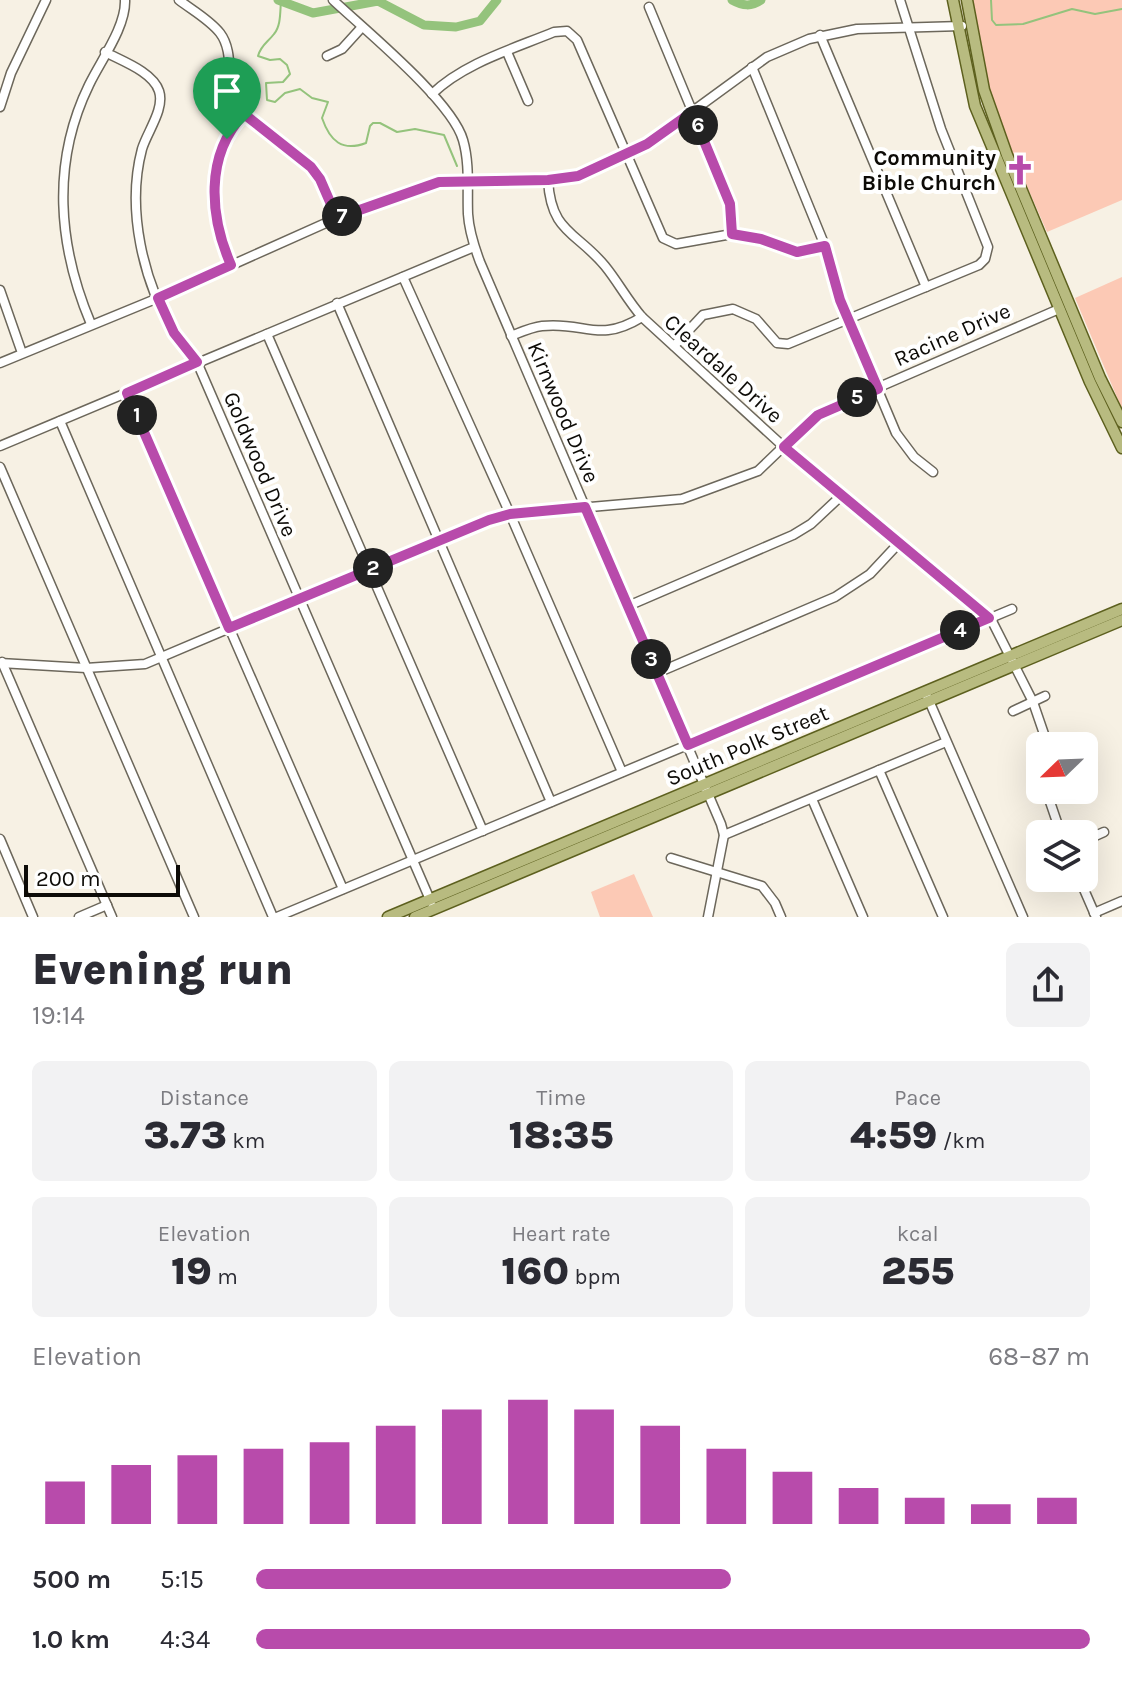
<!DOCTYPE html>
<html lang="en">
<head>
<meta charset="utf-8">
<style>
	body { margin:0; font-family:Karla,sans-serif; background:#f2f2f3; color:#2b2b33; height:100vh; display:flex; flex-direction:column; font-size:30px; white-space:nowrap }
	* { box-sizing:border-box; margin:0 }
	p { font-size:26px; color:#7c7c81 }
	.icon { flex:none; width:44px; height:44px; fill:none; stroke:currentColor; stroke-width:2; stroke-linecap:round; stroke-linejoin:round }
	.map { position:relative; height:917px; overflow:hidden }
	.sheet { display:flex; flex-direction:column; background:#fff; flex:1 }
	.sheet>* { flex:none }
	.needle { width:52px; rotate:247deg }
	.tools { position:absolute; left:1026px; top:732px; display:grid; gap:16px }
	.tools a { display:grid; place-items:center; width:72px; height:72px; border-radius:12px; background:#fff; box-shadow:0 8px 32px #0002; font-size:40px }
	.scale { position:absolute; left:24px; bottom:20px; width:156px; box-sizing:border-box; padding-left:8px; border:4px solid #0d0b07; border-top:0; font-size:22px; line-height:28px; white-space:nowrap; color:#0d0b07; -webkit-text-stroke:6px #fff; paint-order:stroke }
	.pin { position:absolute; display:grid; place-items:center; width:68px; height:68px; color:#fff; margin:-82px -34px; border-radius:50% 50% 50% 0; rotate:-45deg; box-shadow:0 0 8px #0007 }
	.pin .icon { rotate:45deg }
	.km { position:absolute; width:40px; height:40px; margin:-20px; border-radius:50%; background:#222; color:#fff; font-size:22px; line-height:40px; text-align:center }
	.round { display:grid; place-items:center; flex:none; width:84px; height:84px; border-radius:12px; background:#f2f2f3 }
	.summary { display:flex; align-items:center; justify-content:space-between; height:136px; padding:0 32px }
	h1 { font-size:44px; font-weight:800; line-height:60px }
	.figures { display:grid; grid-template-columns:repeat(3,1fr); gap:12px; height:136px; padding:8px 32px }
	.figures div { display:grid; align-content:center; border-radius:12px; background:#f2f2f3; text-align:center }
	.figures b { font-size:40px; font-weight:800 }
	.figures small { font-size:22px; font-weight:400 }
	.figures p { font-size:22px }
	.chart { height:224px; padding:16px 32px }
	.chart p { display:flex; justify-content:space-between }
	.chart svg { width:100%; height:144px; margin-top:8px; stroke:#b84bab; stroke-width:6 }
	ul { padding:0 32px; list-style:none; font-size:26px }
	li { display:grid; grid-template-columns:128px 96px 1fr; align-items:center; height:60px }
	li i { height:20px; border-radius:10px; background:#b84bab }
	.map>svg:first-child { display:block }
</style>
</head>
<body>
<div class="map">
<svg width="1122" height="917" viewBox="0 0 1122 917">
	<rect width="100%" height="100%" fill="#f7f1e4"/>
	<g fill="#fcc9b5">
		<polygon points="969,0 1122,0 1122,200 1047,232 1015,159 989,88"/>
		<polygon points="1122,277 1122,409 1075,298"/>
		<polygon points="634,874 653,917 600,917 591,892"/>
	</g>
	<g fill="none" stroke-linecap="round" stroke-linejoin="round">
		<g stroke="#94c37c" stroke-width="2">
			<polyline points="991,0 992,20 996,25 1023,24 1072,9 1095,14 1122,9"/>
			<path d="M 281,1 C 280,12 281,26 274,34 C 267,43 261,45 258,56 L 270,60 L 280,59 L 287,65 L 290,74 L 283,82 L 266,83 L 267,100 L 275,102 L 285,93 L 300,89 L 312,98 L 328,102 L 322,118 C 330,141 342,152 366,143 L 370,126 L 373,123 L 380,123 L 397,132 L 415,129 L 444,135 L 457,166"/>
		</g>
		<g stroke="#94c37c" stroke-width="9">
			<polyline points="278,0 313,13 378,1 424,25 456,27 480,21 497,0"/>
			<path d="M 732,0 C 743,6 751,7 761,0"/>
		</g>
		<g stroke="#6c675b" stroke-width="11">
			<g id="minor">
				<path d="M 179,0 C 192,10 210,20 220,33 C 236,54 224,86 238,109 L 311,167 L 320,179 L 337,218"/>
				<path d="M 333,0 C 365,30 452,101 463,140 C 470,164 467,189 468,214 C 469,231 474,246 480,262 L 721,824 L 724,835 L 708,917"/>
				<polyline points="649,7 727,195 732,214 732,234"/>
				<polyline points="820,35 926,287"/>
				<path d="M 105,52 C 122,61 153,72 159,91 C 165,109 147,132 142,149 C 126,209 143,281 174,333 C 180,344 190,353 197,362 L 431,902"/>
				<polyline points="507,52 528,101"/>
				<polyline points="327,56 342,49 362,27"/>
				<polyline points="752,67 825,246 840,300 896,433 914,457 933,472"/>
				<path d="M 432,94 C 464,63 513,49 554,32 L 567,31 L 577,40 L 663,238 L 676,244 L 732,234 L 761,239 L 797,252 L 825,246"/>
				<polyline points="0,107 11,73 46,0"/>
				<path d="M 548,180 C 551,233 576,231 605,266 C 618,282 628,301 642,317 L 784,447 L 993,623 L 1033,702 L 1044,734 L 1045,746"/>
				<path d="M 231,265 C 211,217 204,155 244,114"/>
				<polyline points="403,277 510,514 622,772"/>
				<polyline points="0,290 22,353"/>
				<polyline points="337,303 551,802"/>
				<path d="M 91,324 C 58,246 51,163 89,85 C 101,60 126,27 125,0"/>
				<polyline points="267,334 483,831"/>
				<path d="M 511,336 C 521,332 532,327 542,326 C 585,321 598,344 642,317"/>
				<polyline points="674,346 703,315 733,309 756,319 777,343 788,344 979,265 985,259 988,247 941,129 900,0"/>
				<polyline points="0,363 158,298 337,218 413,190 449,181 548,180 591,172 656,138 767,57 809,39 857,29 962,26"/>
				<polyline points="127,393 343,889"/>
				<polyline points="60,421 273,917"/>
				<polyline points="0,446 474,247"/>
				<polyline points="0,467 194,917"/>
				<polyline points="628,606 793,535 811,524 842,495"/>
				<polyline points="2,662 112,917"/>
				<polyline points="0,663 86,668 145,664 471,526 510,514 682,499 758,471 809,422 840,404 1059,309"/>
				<polyline points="657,673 835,597 870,574 899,543"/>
				<polyline points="927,696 1023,917"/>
				<polyline points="1013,711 1045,696"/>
				<polyline points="879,770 943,917"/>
				<polyline points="1046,790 1061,834"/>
				<polyline points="812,799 863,917"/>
				<polyline points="724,835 946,742"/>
				<polyline points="0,839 33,917"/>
				<polyline points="1084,841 1104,832"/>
				<polyline points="671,858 762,886 775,903 781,917"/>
				<polyline points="1079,878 1096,917"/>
				<polyline points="1094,913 1122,901"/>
				<polyline points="79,917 107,905"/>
				<polyline points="277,917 1012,609"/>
			</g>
		</g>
		<g stroke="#5d601e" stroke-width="13">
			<g id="major">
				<polyline points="953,0 975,106 1090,382 1122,448"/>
				<polyline points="967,0 984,90 1007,155 1100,378 1122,422"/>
				<polyline points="388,917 1122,609"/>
				<polyline points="415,917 1122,620"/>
			</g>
		</g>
		<use href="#minor" stroke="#fff" stroke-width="8"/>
		<use href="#major" stroke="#b8bb80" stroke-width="10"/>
	</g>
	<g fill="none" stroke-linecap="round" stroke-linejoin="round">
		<g stroke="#fff" stroke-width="16">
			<path id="route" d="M 692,112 L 730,204 L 732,234 L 761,239 L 797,252 L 825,246 L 840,300 L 878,389 L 818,415 L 784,447 L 989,618 L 688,745 L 585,507 L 510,514 L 489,520 L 229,628 L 127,393 L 197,362 L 174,333 L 158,298 L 231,265 C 210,217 204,156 244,114 L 311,167 L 320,179 L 337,218 L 439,182 L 548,180 L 578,176 L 647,144 Z"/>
		</g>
		<use href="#route" stroke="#b84bab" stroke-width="10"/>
	</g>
	<defs>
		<g id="church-bare" transform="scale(2.4)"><path d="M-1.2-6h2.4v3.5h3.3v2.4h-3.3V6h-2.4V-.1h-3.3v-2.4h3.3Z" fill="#b84bab" stroke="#fff" stroke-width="2.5" paint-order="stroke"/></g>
	</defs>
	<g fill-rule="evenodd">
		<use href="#church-bare" x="1020" y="170"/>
	</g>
	<g text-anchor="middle" stroke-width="8" stroke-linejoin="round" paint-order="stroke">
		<g font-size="22" font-weight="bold" fill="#0d0b07" stroke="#fff" text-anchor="end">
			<text x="996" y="165">Community<tspan x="996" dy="25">Bible Church</tspan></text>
		</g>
		<g font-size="22" fill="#0d0b07" stroke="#fff">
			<text transform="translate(952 334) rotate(-24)" y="8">Racine Drive</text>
			<text transform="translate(724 368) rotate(42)" y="8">Cleardale Drive</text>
			<text transform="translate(564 412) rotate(67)" y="8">Kirnwood Drive</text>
			<text transform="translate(261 464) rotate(67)" y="8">Goldwood Drive</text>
			<text transform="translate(747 745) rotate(-23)" y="8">South Polk Street</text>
		</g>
	</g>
</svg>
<div class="tools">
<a><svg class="needle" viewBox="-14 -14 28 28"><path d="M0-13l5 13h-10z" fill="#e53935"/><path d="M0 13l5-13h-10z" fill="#7c7c81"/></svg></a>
<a><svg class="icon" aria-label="layers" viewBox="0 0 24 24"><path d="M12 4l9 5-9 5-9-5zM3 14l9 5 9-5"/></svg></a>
</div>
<div class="scale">200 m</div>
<div class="pin" style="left:227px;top:139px;background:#1e9e55"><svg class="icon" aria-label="arrive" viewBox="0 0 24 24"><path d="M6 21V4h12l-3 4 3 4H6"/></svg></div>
<b class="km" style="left:137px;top:415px">1</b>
<b class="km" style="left:373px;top:568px">2</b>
<b class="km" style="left:651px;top:659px">3</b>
<b class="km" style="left:960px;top:630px">4</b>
<b class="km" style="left:857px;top:397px">5</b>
<b class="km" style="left:698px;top:125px">6</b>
<b class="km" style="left:342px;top:216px">7</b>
</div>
<section class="sheet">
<div class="summary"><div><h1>Evening run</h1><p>19:14</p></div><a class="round"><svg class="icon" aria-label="share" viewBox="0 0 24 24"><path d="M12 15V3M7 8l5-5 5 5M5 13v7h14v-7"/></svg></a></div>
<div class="figures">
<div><p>Distance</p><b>3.73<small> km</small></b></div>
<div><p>Time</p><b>18:35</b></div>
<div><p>Pace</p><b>4:59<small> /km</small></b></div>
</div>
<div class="figures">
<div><p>Elevation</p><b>19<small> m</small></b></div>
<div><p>Heart rate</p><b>160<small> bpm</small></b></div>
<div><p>kcal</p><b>255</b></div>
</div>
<div class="chart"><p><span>Elevation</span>68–87 m</p>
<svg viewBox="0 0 160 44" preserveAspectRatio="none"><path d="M5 44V31M15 44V26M25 44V23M35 44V21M45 44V19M55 44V14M65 44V9M75 44V6M85 44V9M95 44V14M105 44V21M115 44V28M125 44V33M135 44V36M145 44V38M155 44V36"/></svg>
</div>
<ul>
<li><b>500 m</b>5:15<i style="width:57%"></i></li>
<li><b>1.0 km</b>4:34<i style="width:100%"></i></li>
</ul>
</section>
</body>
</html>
